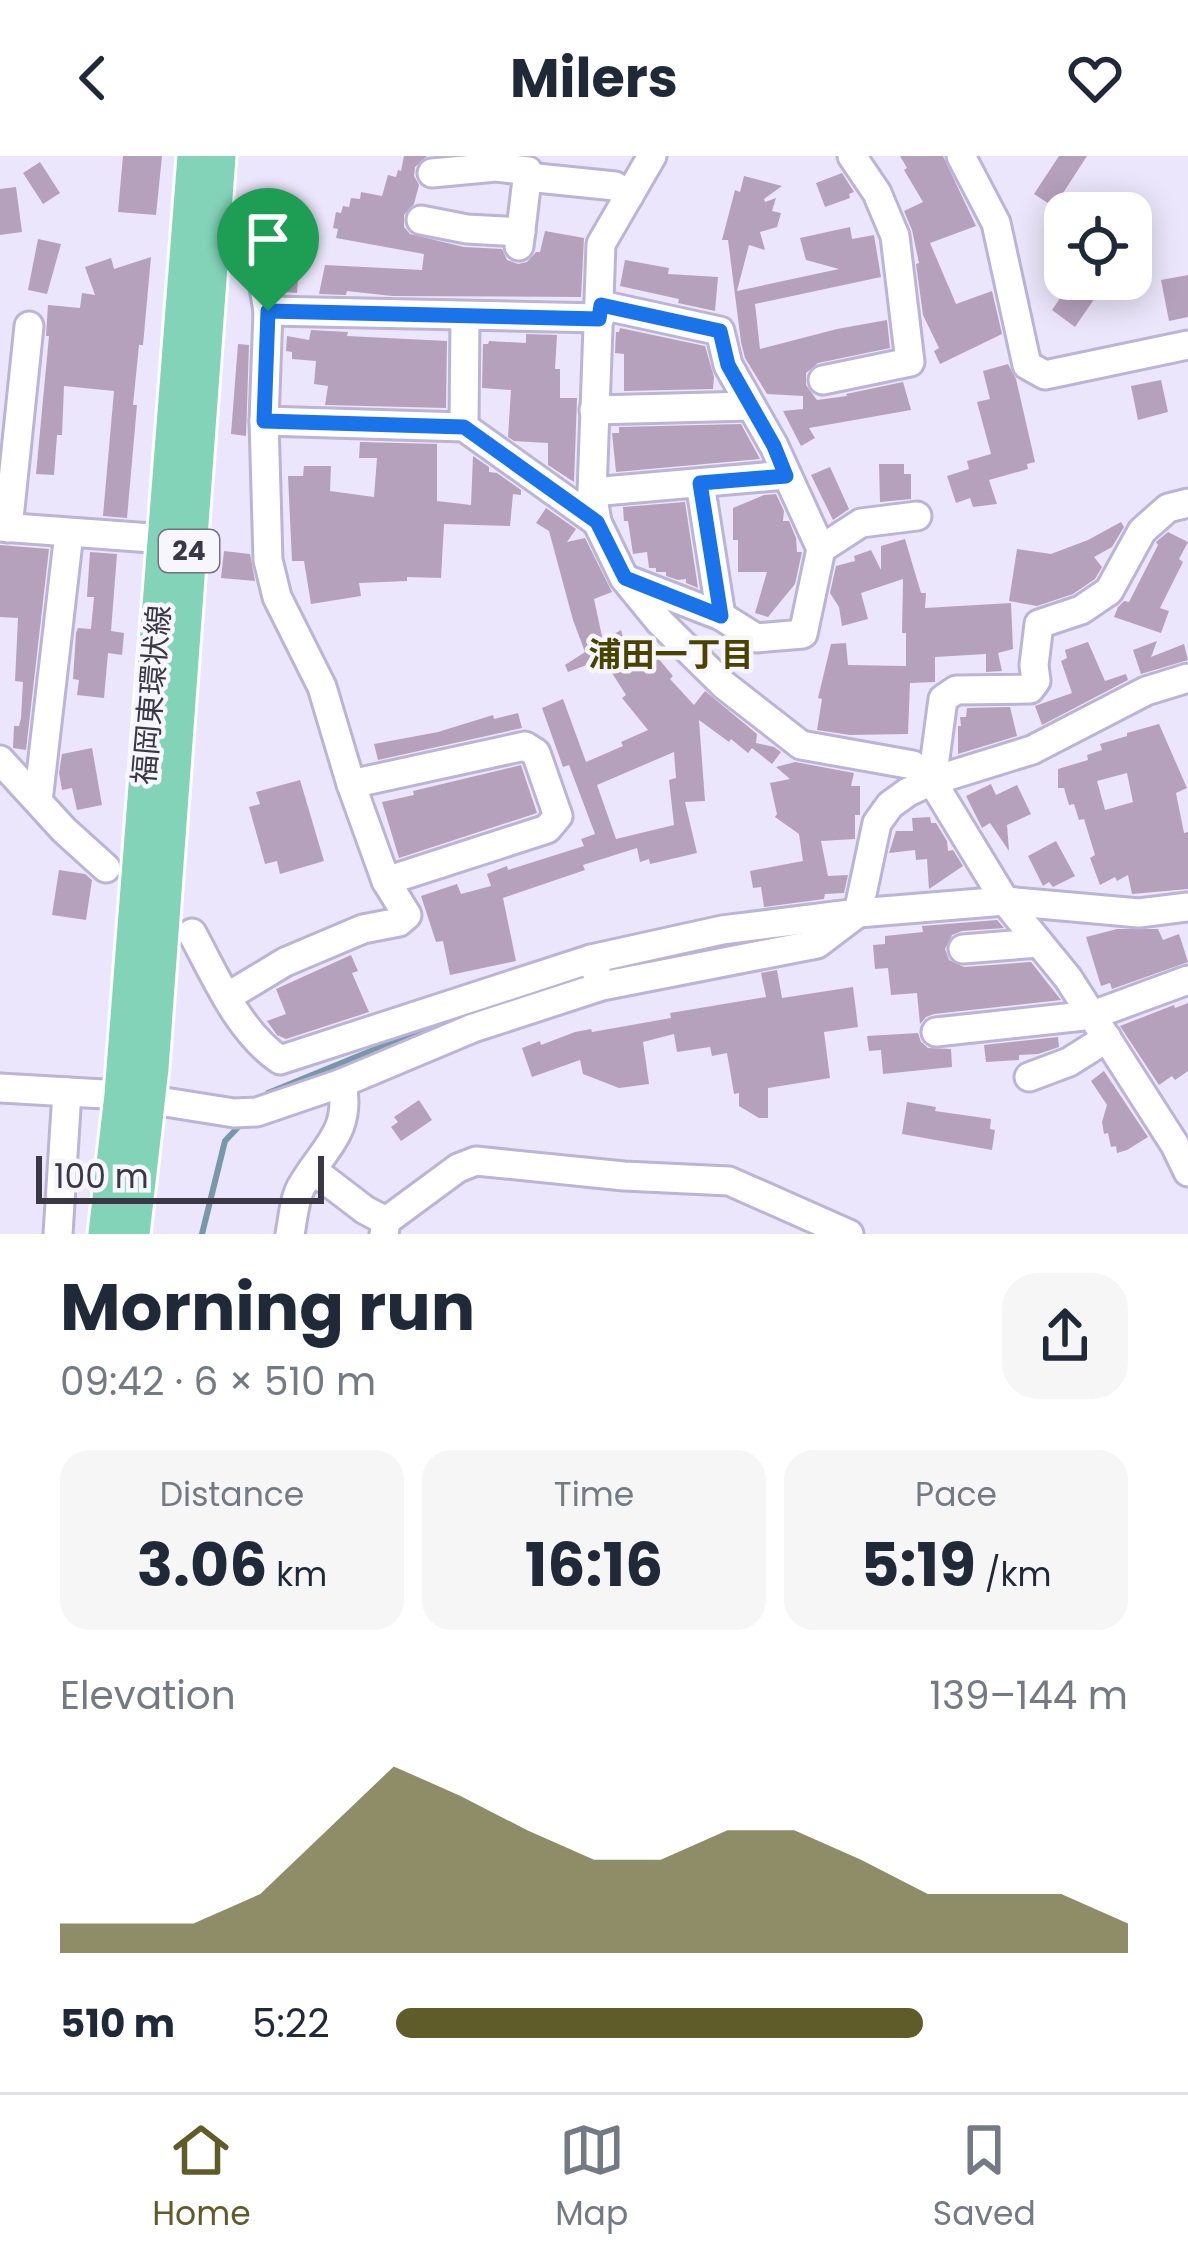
<!DOCTYPE html>
<html lang="en">
<head>
<meta charset="utf-8">
<style>
	body { margin:0; font-family:Poppins,"Noto Sans JP",sans-serif; background:#f6f6f7; color:#1f2937; height:100vh; display:flex; flex-direction:column; font-size:45px; white-space:nowrap }
	* { box-sizing:border-box; margin:0 }
	p { font-size:39px; color:#747a83 }
	.icon { flex:none; width:66px; height:66px; fill:none; stroke:currentColor; stroke-width:2; stroke-linecap:round; stroke-linejoin:round }
	.map { position:relative; height:1078px; overflow:hidden }
	.details { display:flex; flex-direction:column; background:#fff; flex:1 }
	.details>* { flex:none }
	.buttons { position:absolute; left:1044px; top:36px; display:grid; gap:24px }
	.buttons a { display:grid; place-items:center; width:108px; height:108px; border-radius:24px; background:#fff; box-shadow:0 6px 30px #0003; font-size:60px }
	.scale { position:absolute; left:36px; bottom:30px; width:288px; box-sizing:border-box; padding-left:12px; border:6px solid #3b3845; border-top:0; font-size:33px; line-height:42px; white-space:nowrap; color:#3b3845; -webkit-text-stroke:9px #f7f6fd; paint-order:stroke }
	.pin { position:absolute; display:grid; place-items:center; width:102px; height:102px; color:#fff; margin:-123px -51px; border-radius:50% 50% 50% 0; rotate:-45deg; box-shadow:0 0 12px #0007 }
	.pin .icon { rotate:45deg }
	.round { display:grid; place-items:center; flex:none; width:126px; height:126px; border-radius:36px; background:#f6f6f7 }
	.head { display:flex; align-items:center; justify-content:space-between; height:204px; padding:0 60px }
	h1 { font-size:66px; font-weight:700; line-height:90px }
	.stats { display:grid; grid-template-columns:repeat(3,1fr); gap:18px; height:204px; padding:12px 60px }
	.stats div { display:grid; align-content:center; border-radius:30px; background:#f6f6f7; text-align:center }
	.stats b { font-size:60px; font-weight:700 }
	.stats small { font-size:33px; font-weight:400 }
	.stats p { font-size:33px }
	.chart { height:336px; padding:24px 60px }
	.chart p { display:flex; justify-content:space-between }
	.chart svg { width:100%; height:216px; margin-top:12px; fill:#605c29; opacity:.7 }
	ul { padding:0 60px; list-style:none; font-size:39px }
	li { display:grid; grid-template-columns:192px 144px 1fr; align-items:center; height:90px }
	li i { height:30px; border-radius:15px; background:#605c29 }
	header { display:flex; justify-content:space-between; align-items:center; height:156px; padding:0 60px; background:#fff; font-size:54px; font-weight:700 }
	.dock { display:flex; justify-content:space-around; align-items:center; height:168px; border-top:3px solid #e0e1e3; background:#fff; font-size:33px; color:#747a83 }
	.dock a { display:grid; justify-items:center; gap:6px }
	.dock .selected { color:#605c29 }
	.map>svg:first-child { display:block }
</style>
</head>
<body>
<header><svg class="icon" aria-label="back" viewBox="0 0 24 24"><path d="M15 5l-7 7 7 7"/></svg>Milers<svg class="icon" aria-label="heart" viewBox="0 0 24 24"><path d="M12 20l-8-8c-3-5 5-10 8-4 3-6 11-1 8 4z"/></svg></header>
<div class="map">
<svg width="1188" height="1078" viewBox="0 0 1188 1078">
	<rect width="100%" height="100%" fill="#ebe6fb"/>
	<g fill="none" stroke-linecap="round" stroke-linejoin="round">
		<g stroke="#7897ab" stroke-width="6">
			<polyline points="673,798 779,782"/>
			<polyline points="540,834 591,819"/>
			<polyline points="262,944 268,937 459,859"/>
			<polyline points="202,1078 225,985 242,967"/>
		</g>
	</g>
	<g fill="#b6a1bd" fill-rule="evenodd">
		<polygon points="123,0 162,0 156,59 118,56"/>
		<polygon points="404,0 427,0 415,11 414,20 419,29 414,48 404,59 404,71 410,78 464,91 502,93 507,104 518,108 527,106 536,96 540,96 545,75 584,82 581,141 392,140 347,135 346,139 319,138 325,109 422,114 424,98 336,82 338,73 333,72 336,56 341,57 343,50 349,51 351,42 360,43 361,36 382,40 388,19 396,21 398,14 401,15"/>
		<polygon points="900,0 943,0 976,70 930,87 956,148 992,135 1002,178 940,208 934,195 939,192 923,159 916,108 919,107 912,74 904,55 923,46 904,14 907,12"/>
		<polygon points="1059,0 1087,0 1054,51 1034,38"/>
		<polygon points="40,6 60,37 43,48 23,17"/>
		<polygon points="842,17 854,36 849,38 850,42 825,51 816,27"/>
		<polygon points="744,20 782,30 764,43 765,46 776,42 772,55 781,57 777,71 760,76 765,94 749,89 737,135 839,113 806,104 800,82 850,71 852,83 874,79 881,121 755,148 760,193 837,173 887,164 890,192 818,207 806,217 806,229 817,244 847,240 846,238 903,226 911,254 809,272 815,282 801,290 783,255 803,253 803,240 767,238 745,202 741,186 728,84 722,84 735,34 740,36"/>
		<polygon points="16,31 22,76 0,79 0,33"/>
		<polygon points="266,50 295,52 297,57 296,74 300,74 301,83 297,137 283,136 280,97 270,97 261,83 264,81"/>
		<polygon points="38,83 61,88 47,138 28,134"/>
		<polygon points="151,101 143,189 139,189 133,249 137,249 127,362 103,360 114,235 64,230 62,279 57,279 54,319 36,318 49,180 46,180 48,149 80,152 82,137 95,139 85,111 111,102 114,113"/>
		<polygon points="625,104 669,112 668,118 718,121 715,155 678,147 679,143 620,130"/>
		<polygon points="1188,119 1188,161 1169,165 1161,124"/>
		<polygon points="1073,123 1108,123 1075,171 1052,154"/>
		<polygon points="620,172 705,190 714,221 713,233 624,235 624,198 615,197 616,176 619,176"/>
		<polygon points="311,174 348,176 347,180 447,185 446,252 325,249 328,230 314,228 316,205 292,203 292,196 286,195 287,180 309,184"/>
		<polygon points="526,178 557,179 555,213 560,213 560,242 577,242 574,326 548,309 548,287 514,285 508,281 511,234 482,232 483,188 488,188 489,185 526,187"/>
		<polygon points="238,188 249,189 246,280 231,278"/>
		<polygon points="1008,208 1016,223 1035,306 1027,308 1028,313 989,324 997,348 973,351 970,342 956,347 947,320 969,313 967,305 991,298 977,246 990,243 983,215"/>
		<polygon points="1161,224 1168,256 1138,264 1131,230"/>
		<polygon points="741,268 760,303 616,316 612,277 619,277 619,271"/>
		<polygon points="360,286 437,288 437,345 471,349 473,300 489,311 489,316 497,317 521,334 521,339 513,338 510,370 444,368 441,422 407,421 407,425 359,427 361,440 311,448 304,405 292,405 288,320 303,320 304,310 331,310 330,335 374,341 377,302 359,302"/>
		<polygon points="879,308 904,308 904,318 911,318 911,343 880,346"/>
		<polygon points="830,311 849,353 833,364 811,319"/>
		<polygon points="776,338 784,355 783,365 789,365 796,382 797,396 802,396 795,428 768,461 755,457 767,416 738,416 738,384 733,384 733,352 764,339"/>
		<polygon points="685,346 698,432 686,427 686,423 678,424 666,420 666,416 656,416 656,412 649,412 647,396 633,398 628,365 624,365 623,351"/>
		<path d="M 546,352 L 576,373 L 567,386 L 585,382 L 612,436 L 594,443 L 603,485 L 621,474 L 624,485 L 641,482 L 673,520 L 670,523 L 694,549 L 705,535 L 757,578 L 756,587 L 774,591 L 781,596 L 772,608 L 752,592 L 748,597 L 731,583 L 729,586 L 699,564 L 705,645 L 685,646 L 697,697 L 650,708 L 649,703 L 640,706 L 637,692 L 583,709 L 585,714 L 503,742 L 516,805 L 450,819 L 443,785 L 436,786 L 421,740 L 457,728 L 461,738 L 491,730 L 487,718 L 507,710 L 508,714 L 584,690 L 581,683 L 595,678 L 569,609 L 563,611 L 542,552 L 563,543 L 586,606 L 623,590 L 621,586 L 648,574 L 622,542 L 626,539 L 603,503 L 568,516 L 565,509 L 585,496 L 573,464 L 549,375 L 536,367 ZM 674,596 L 676,622 L 669,624 L 674,669 L 616,683 L 597,629 Z"/>
		<polygon points="1121,366 1124,371 1112,391 1094,401 1102,411 1095,423 1073,438 1037,450 1009,445 1017,393 1051,398 1088,384"/>
		<polygon points="1168,376 1188,386 1179,403 1183,406 1160,452 1169,455 1161,477 1114,461 1118,451 1124,445 1129,446 1158,389 1156,386"/>
		<polygon points="905,383 921,437 926,437 925,452 1011,447 1013,493 998,497 1002,515 986,516 986,498 935,501 935,526 910,527 908,578 850,579 817,574 822,543 818,542 831,488 846,487 848,509 906,510 906,477 902,477 903,423 861,437 868,463 842,470 839,451 830,437 836,410 855,405 854,400 871,394 881,414 881,390"/>
		<polygon points="0,389 49,393 26,594 13,592 14,570 19,570 21,562 23,526 15,525 18,462 0,461"/>
		<polygon points="224,395 250,398 255,425 221,422"/>
		<polygon points="90,396 117,398 111,475 124,477 122,499 108,497 104,542 77,539 79,524 73,523 76,477 78,472 91,473 94,441 87,441"/>
		<polygon points="1157,485 1151,501 1184,488 1188,504 1141,518 1133,494"/>
		<polygon points="1088,486 1105,525 1126,518 1128,524 1042,569 1035,550 1072,537 1061,505 1067,502 1065,494"/>
		<polygon points="1010,551 1017,580 958,598 958,570 961,570 960,561 966,561 967,552"/>
		<polygon points="518,557 522,572 378,604 374,588 438,576 493,559 494,563"/>
		<path d="M 1159,568 L 1187,632 L 1176,637 L 1184,677 L 1188,676 L 1188,733 L 1132,738 L 1128,719 L 1117,725 L 1115,721 L 1100,729 L 1090,702 L 1095,699 L 1084,663 L 1079,664 L 1074,648 L 1069,649 L 1064,632 L 1058,632 L 1058,613 L 1088,604 L 1087,599 L 1102,594 L 1100,588 L 1127,580 L 1127,577 ZM 1127,617 L 1133,646 L 1105,654 L 1097,625 Z"/>
		<polygon points="92,592 102,649 77,654 72,632 62,634 59,617 62,598"/>
		<polygon points="795,606 854,617 851,630 860,630 860,659 855,659 855,683 821,685 828,720 848,719 844,737 825,738 824,743 764,751 761,731 753,732 750,715 803,705 799,678 775,661 777,658 770,627 790,623 776,611"/>
		<polygon points="521,609 537,657 399,702 382,646 414,639 413,635"/>
		<polygon points="300,624 324,705 280,718 277,705 265,708 249,651 260,648 256,636"/>
		<polygon points="991,628 996,639 1017,629 1031,658 1007,669 1009,695 990,667 982,672 966,640"/>
		<polygon points="930,661 931,667 936,667 947,685 948,695 953,694 963,710 929,733 927,703 916,704 915,694 889,697 896,675 913,675 912,662"/>
		<polygon points="1056,685 1075,720 1053,731 1049,726 1043,730 1028,700"/>
		<polygon points="59,714 85,718 92,724 86,764 52,759"/>
		<polygon points="997,764 1004,772 962,775 952,779 945,793 949,804 964,811 1031,806 1061,844 934,858 926,861 920,868 917,837 891,839 888,812 875,813 873,789 885,788 885,780 923,776 922,770"/>
		<polygon points="1117,773 1158,773 1163,784 1179,778 1188,806 1112,833 1110,827 1101,830 1086,781"/>
		<polygon points="351,799 358,815 352,817 369,856 286,883 277,879 267,865 286,858 276,833"/>
		<polygon points="777,814 782,842 853,831 858,871 824,876 830,922 768,932 768,962 759,962 739,950 739,937 734,938 727,897 712,900 710,891 677,896 674,878 643,886 649,928 619,932 583,918 580,904 532,921 522,892 540,885 541,889 575,876 591,873 592,876 671,862 670,857 766,841 761,817"/>
		<polygon points="1188,847 1188,915 1175,924 1172,920 1159,929 1120,870 1174,849 1175,852"/>
		<polygon points="918,877 921,886 928,892 951,893 952,911 883,918 881,894 869,895 867,880"/>
		<polygon points="1058,881 1059,891 1038,898 1019,899 1019,904 986,906 984,889"/>
		<polygon points="1104,915 1148,981 1127,994 1117,997 1116,990 1111,991 1108,977 1104,978 1102,966 1107,949 1091,925"/>
		<polygon points="419,944 432,964 401,985 391,971 398,966 394,961"/>
		<polygon points="907,946 936,951 935,955 991,963 990,973 995,974 992,994 902,978"/>
	</g>
	<g fill="none" stroke-linecap="round" stroke-linejoin="round">
		<g stroke="#bbb4d5" stroke-width="33">
			<g id="minor">
				<polyline points="652,0 601,88 592,336 597,366 624,422 660,466 724,529 801,589 913,609 932,625 1005,745 1068,822 1175,989 1188,1016"/>
				<polyline points="961,0 996,67 1027,209 1045,219 1188,189"/>
				<polyline points="432,17 496,11 528,15 519,90"/>
				<polyline points="527,21 615,30 629,40"/>
				<polyline points="421,64 467,73 521,76"/>
				<polyline points="193,89 247,98 261,114 268,155 264,265 268,404 277,441 322,531 351,628 386,725 407,759 399,766 363,773 285,806 227,841"/>
				<polyline points="601,149 720,175 728,209 774,290 821,393"/>
				<polyline points="268,155 600,162"/>
				<polyline points="823,224 910,206 895,80 877,37 852,0"/>
				<polyline points="594,254 751,250"/>
				<polyline points="264,265 464,271 597,366"/>
				<polyline points="464,271 465,160"/>
				<polyline points="700,327 721,460"/>
				<polyline points="592,336 786,319"/>
				<polyline points="0,371 165,383"/>
				<polyline points="8,372 29,170"/>
				<polyline points="628,424 721,460 756,482 803,478 821,393 861,367 917,360"/>
				<polyline points="0,604 64,674 106,712"/>
				<polyline points="932,625 943,543 956,534 1030,533 1036,525 1034,509 1039,468 1081,454 1109,435 1142,375 1168,352 1188,347"/>
				<polyline points="351,628 525,590 536,597 558,660 547,673 386,725"/>
				<polyline points="38,645 69,377"/>
				<path d="M 192,777 C 216,821 238,875 280,904 L 591,803 L 596,815"/>
				<polyline points="963,793 1039,787"/>
				<polyline points="591,803 722,774 858,757 1005,745 1139,757 1188,751"/>
				<polyline points="936,876 1093,859 1188,824"/>
				<polyline points="1029,921 1069,906 1107,882"/>
				<polyline points="0,932 121,939 234,957 257,956 342,927 473,872 602,830 817,788 858,757 877,667 890,649 908,636 932,625 1032,594 1146,535 1188,522"/>
				<polyline points="314,1015 365,1054 386,1065"/>
				<polyline points="58,1078 67,936"/>
				<path d="M 290,1078 C 293,1063 294,1044 301,1031 C 323,992 352,977 342,927"/>
				<polyline points="384,1078 386,1065 458,1012 476,1005 624,1020 729,1025 849,1078"/>
			</g>
		</g>
		<g stroke="#fff" stroke-width="39">
			<g id="major">
				<polyline points="105,1078 121,939 194,0"/>
				<polyline points="133,1078 152,912 219,0"/>
			</g>
		</g>
		<use href="#minor" stroke="#fff" stroke-width="27"/>
		<use href="#major" stroke="#83d3b9" stroke-width="33"/>
	</g>
	<g fill="none" stroke-linecap="round" stroke-linejoin="round">
		<g stroke="#fff" stroke-width="24">
			<polygon id="route" points="601,149 720,175 728,209 774,290 786,320 700,327 721,460 625,422 597,366 464,271 264,265 268,155 599,163"/>
		</g>
		<use href="#route" stroke="#1a73e8" stroke-width="15"/>
	</g>
	<g text-anchor="middle" stroke-width="9" stroke-linejoin="round" paint-order="stroke">
		<rect fill="#f7f6fd" stroke="#73717c" stroke-width="3" x="159" y="374" width="60" height="42" rx="9"/>
		<g font-size="27" font-weight="bold" fill="#3b3845">
			<text x="189" y="404">24</text>
		</g>
		<g font-size="30" fill="#3b3845" stroke="#f7f6fd">
			<text transform="translate(152 539) rotate(-85)" y="10">福岡東環状線</text>
		</g>
		<g font-size="33" font-weight="bold" fill="#484400" stroke="#f7f6fd">
			<text x="671" y="510">浦田一丁目</text>
		</g>
	</g>
</svg>
<div class="buttons">
<a><svg class="icon" aria-label="locate" viewBox="0 0 24 24"><circle cx="12" cy="12" r="6"/><path d="M12 2v4M12 18v4M2 12h4M18 12h4"/></svg></a>
</div>
<div class="scale">100 m</div>
<div class="pin" style="left:268px;top:155px;background:#1e9e55"><svg class="icon" aria-label="arrive" viewBox="0 0 24 24"><path d="M6 21V4h12l-3 4 3 4H6"/></svg></div>
</div>
<section class="details">
<div class="head"><div><h1>Morning run</h1><p>09:42 · 6 × 510 m</p></div><a class="round"><svg class="icon" aria-label="share" viewBox="0 0 24 24"><path d="M12 15V3M7 8l5-5 5 5M5 13v7h14v-7"/></svg></a></div>
<div class="stats">
<div><p>Distance</p><b>3.06<small> km</small></b></div>
<div><p>Time</p><b>16:16</b></div>
<div><p>Pace</p><b>5:19<small> /km</small></b></div>
</div>
<div class="chart"><p><span>Elevation</span>139–144 m</p>
<svg viewBox="0 0 160 44" preserveAspectRatio="none"><path d="M0 44V38L10 38L20 38L30 32L40 19L50 6L60 12L70 19L80 25L90 25L100 19L110 19L120 25L130 32L140 32L150 32L160 38V44z"/></svg>
</div>
<ul>
<li><b>510 m</b>5:22<i style="width:72%"></i></li>
</ul>
</section>
<nav class="dock">
<a class="selected"><svg class="icon" aria-label="home" viewBox="0 0 24 24"><path d="M3 11l9-7 9 7M6 9v11h12V9"/></svg>Home</a>
<a><svg class="icon" aria-label="map" viewBox="0 0 24 24"><path d="M3 6l6-2 6 2 6-2v14l-6 2-6-2-6 2zM9 4v14M15 6v14"/></svg>Map</a>
<a><svg class="icon" aria-label="saved" viewBox="0 0 24 24"><path d="M7 4h10v16l-5-4-5 4z"/></svg>Saved</a>
</nav>
</body>
</html>
